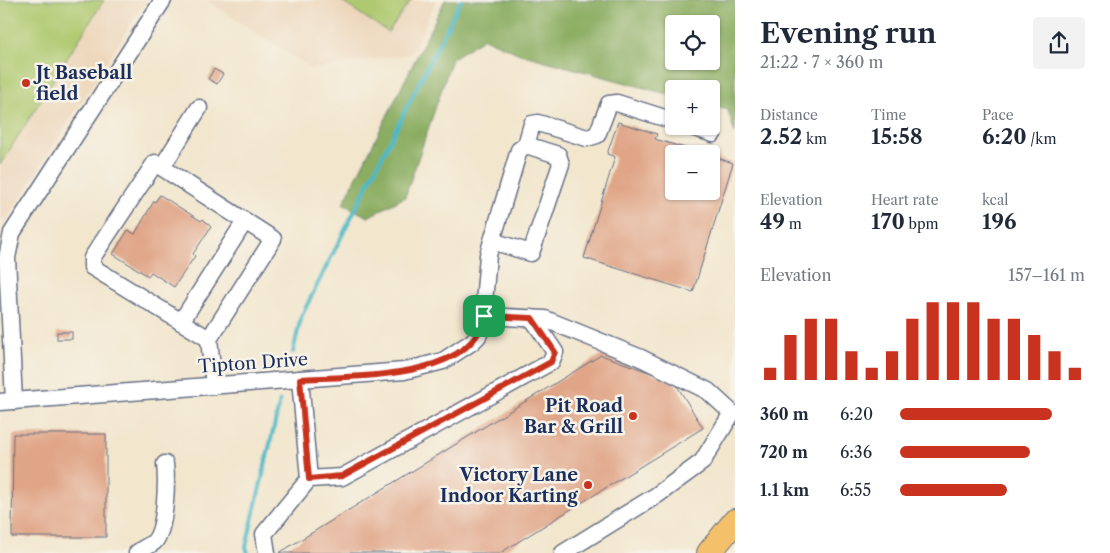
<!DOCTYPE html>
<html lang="en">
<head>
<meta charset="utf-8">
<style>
	body { margin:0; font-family:"Libre Caslon Text",serif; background:#f2f2f3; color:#1f2937; height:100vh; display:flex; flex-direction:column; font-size:19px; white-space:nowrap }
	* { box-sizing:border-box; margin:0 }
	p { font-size:16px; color:#747a83 }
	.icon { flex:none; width:28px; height:28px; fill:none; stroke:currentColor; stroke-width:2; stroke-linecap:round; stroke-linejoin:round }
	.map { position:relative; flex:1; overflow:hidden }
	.sheet { display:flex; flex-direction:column; background:#fff; width:375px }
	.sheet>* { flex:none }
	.fabs { position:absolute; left:665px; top:15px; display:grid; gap:10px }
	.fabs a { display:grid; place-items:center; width:55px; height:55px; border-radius:5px; background:#fff; box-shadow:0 1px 4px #0004; font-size:25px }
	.pin { position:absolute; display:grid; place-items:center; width:42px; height:42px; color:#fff; margin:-21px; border-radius:10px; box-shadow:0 2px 8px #0006 }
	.round { display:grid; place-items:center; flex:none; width:52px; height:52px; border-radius:5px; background:#f2f2f3 }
	.overview { display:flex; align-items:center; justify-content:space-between; height:85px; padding:0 25px }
	h1 { font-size:28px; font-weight:700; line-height:38px }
	.metrics { display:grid; grid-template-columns:repeat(3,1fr); gap:8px; height:85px; padding:5px 25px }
	.metrics div { display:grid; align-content:center }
	.metrics b { font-size:21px; font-weight:700 }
	.metrics small { font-size:14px; font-weight:400 }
	.metrics p { font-size:14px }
	.chart { height:140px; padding:10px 25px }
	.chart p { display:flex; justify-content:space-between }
	.chart svg { width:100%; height:90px; margin-top:5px; stroke:#c8321e; stroke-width:6 }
	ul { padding:0 25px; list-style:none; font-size:16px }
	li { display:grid; grid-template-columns:80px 60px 1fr; align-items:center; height:38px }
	li i { height:12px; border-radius:6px; background:#c8321e }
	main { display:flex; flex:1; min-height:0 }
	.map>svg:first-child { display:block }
</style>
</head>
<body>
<main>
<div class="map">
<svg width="735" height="553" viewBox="0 0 735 553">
	<rect width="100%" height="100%" fill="#f7f3e8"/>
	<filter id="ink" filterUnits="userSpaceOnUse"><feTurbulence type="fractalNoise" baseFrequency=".02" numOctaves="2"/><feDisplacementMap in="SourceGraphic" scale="10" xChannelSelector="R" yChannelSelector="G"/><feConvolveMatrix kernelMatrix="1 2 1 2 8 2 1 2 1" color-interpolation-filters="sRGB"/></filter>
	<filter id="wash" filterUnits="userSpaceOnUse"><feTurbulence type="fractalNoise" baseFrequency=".0096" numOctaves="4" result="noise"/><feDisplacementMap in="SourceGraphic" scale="20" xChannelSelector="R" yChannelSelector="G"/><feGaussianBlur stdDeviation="1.12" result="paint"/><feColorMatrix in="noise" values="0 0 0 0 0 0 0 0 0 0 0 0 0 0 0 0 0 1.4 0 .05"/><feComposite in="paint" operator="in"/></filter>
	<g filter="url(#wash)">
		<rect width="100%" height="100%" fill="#f2e6cd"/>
		<g fill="#edd7bb">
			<polygon points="0,0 146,0 6,221 0,217"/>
			<polygon points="206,0 436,0 418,41 410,54 312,69"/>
		</g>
		<g fill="#afc96f" stroke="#657c66">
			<polygon points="0,0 104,0 0,165"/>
			<polygon points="339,0 411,0 388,32"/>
		</g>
		<path fill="#8bad62" stroke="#536e60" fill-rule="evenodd" d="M 445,0 L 735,0 L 735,134 L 728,110 L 711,106 L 711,89 L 674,89 L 674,96 L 520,54 L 484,38 L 452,59 L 405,197 L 368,217 L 343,204 ZM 674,24 L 711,24 L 711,61 L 674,61 Z"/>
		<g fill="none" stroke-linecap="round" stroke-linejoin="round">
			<g stroke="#4cb9c7" stroke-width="4">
				<polyline points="293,352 301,317 461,0"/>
				<polyline points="248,553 246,547 280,401"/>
			</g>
		</g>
		<g id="blocks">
			<g fill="#e0a587">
				<polygon points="214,69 223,74 217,84 208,79"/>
				<polygon points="618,122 657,134 655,139 701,153 674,154 674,191 711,191 711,156 733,163 693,292 584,258 615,157 607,154"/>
				<polygon points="160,195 201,221 203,219 211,227 193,254 195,256 174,287 151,272 148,276 113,254 128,230 135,234 154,201 155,202"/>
				<rect x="57" y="332" width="15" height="7"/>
				<polygon points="601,355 674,381 703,428 500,553 279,553"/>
				<polygon points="13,434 106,434 106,537 12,537"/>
			</g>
		</g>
	</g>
	<g filter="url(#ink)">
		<use href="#blocks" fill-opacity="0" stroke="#666f85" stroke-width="1"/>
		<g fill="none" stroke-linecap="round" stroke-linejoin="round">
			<g stroke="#666f85" stroke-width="19">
				<g id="minor">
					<polyline points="689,126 713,134"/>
					<polyline points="526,145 532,124 538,123 587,138 597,135 609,104 617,103 674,121"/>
					<polyline points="162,167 199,108"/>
					<polyline points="484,316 545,319 641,358 708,391 732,413 702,462 657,495 563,553"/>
					<polyline points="181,322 245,221"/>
					<polyline points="209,339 92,267 92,258 155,163 273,239 209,339 214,386"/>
					<polyline points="14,401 7,258 12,233 163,0"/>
					<polyline points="0,402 404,371 443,361 472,342 478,336 482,327 488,255 492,241 519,150 526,145 558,155 561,164 531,253 492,241"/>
					<polyline points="309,479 342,477 551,362 555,352 532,318"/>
					<path d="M 137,553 C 142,549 149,546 154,542 C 166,530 167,481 165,464"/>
					<polyline points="267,553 264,534 309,479 300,379"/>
				</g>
			</g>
			<g stroke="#666f85" stroke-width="26">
				<polyline id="highway" points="709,553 735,521"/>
			</g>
			<use href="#minor" stroke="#fff" stroke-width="16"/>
			<use href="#highway" stroke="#f4c16a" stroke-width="24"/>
		</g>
	</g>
	<g fill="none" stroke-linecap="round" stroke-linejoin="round" filter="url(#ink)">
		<g stroke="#fff" stroke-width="10">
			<path id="route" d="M 484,316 L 532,318 L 555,352 L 551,362 L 342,476 L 309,479 L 300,379 C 350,376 474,381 484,316 Z"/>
		</g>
		<use href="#route" stroke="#c8321e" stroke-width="6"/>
	</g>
	<g fill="#c8321e" stroke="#f7f3e8" stroke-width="2">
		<circle cx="26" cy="83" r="5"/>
		<circle cx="633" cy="416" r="5"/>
		<circle cx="588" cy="485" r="5"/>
	</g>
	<g text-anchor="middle" stroke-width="5" stroke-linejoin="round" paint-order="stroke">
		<g font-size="18" font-weight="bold" fill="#1b2f5e" stroke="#f7f3e8" text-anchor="end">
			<text x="36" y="79" text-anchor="start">Jt Baseball<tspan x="36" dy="21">field</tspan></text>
			<text x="623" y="412">Pit Road<tspan x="623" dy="21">Bar &amp; Grill</tspan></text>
			<text x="578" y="481">Victory Lane<tspan x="578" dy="21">Indoor Karting</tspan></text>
		</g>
		<g font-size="18" fill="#1b2f5e" stroke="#f7f3e8">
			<text transform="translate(253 363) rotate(-4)" y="6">Tipton Drive</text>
		</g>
	</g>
</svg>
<div class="fabs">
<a><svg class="icon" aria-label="locate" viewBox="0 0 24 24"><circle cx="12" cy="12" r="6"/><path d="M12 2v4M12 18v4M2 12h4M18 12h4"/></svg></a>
<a>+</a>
<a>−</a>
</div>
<div class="pin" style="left:484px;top:316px;background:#1e9e55"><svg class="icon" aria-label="arrive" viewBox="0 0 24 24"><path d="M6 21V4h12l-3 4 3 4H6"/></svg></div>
</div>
<section class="sheet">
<div class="overview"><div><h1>Evening run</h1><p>21:22 · 7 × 360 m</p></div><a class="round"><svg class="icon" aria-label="share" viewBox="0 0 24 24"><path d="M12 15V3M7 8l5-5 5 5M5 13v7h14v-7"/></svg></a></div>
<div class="metrics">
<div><p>Distance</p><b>2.52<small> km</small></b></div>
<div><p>Time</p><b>15:58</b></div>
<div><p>Pace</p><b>6:20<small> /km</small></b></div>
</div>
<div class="metrics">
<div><p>Elevation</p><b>49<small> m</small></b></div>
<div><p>Heart rate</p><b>170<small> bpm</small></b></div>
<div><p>kcal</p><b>196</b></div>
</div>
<div class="chart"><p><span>Elevation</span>157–161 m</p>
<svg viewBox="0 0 160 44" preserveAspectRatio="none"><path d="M5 44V38M15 44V22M25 44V14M35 44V14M45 44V30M55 44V38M65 44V30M75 44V14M85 44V6M95 44V6M105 44V6M115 44V14M125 44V14M135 44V22M145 44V30M155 44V38"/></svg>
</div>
<ul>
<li><b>360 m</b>6:20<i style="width:82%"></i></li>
<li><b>720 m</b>6:36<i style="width:70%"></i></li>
<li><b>1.1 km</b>6:55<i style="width:58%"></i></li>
</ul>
</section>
</main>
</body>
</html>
